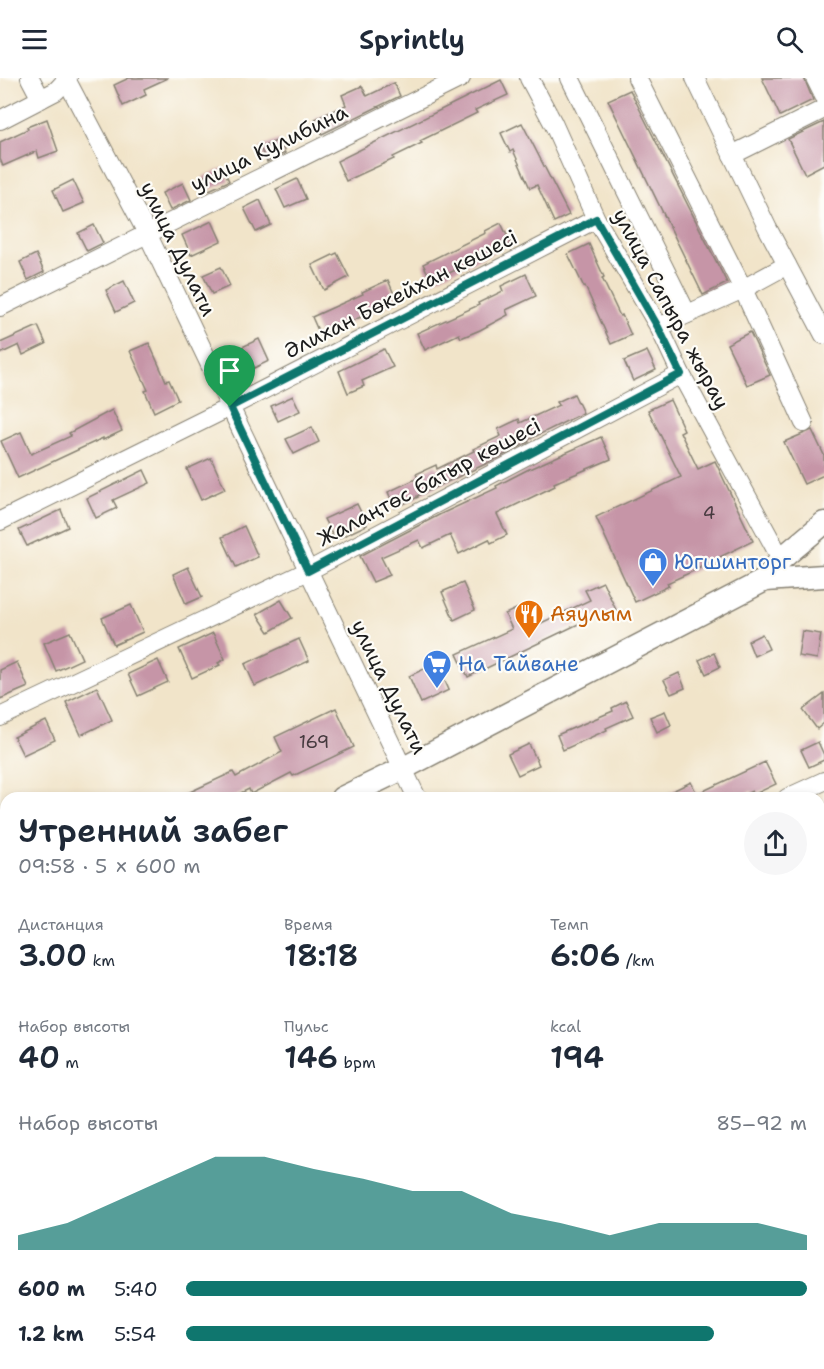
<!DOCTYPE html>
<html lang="ru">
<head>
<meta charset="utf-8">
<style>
	body { margin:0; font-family:"Shantell Sans",sans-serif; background:#f6f6f7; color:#1f2937; height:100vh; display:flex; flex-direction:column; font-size:22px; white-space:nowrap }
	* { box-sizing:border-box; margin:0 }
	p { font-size:20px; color:#747a83 }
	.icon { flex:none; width:33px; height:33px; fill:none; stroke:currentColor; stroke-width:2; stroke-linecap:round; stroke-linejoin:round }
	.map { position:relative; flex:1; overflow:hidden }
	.sheet { position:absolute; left:0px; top:714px; width:825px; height:578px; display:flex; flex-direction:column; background:#fff; border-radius:18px 18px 0 0; box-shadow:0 3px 9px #0003 }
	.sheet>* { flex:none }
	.pin { position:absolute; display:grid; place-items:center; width:51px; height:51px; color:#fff; margin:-62px -26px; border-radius:50% 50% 50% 0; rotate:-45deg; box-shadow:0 0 6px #0007 }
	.pin .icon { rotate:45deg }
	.round { display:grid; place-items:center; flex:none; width:63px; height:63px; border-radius:32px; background:#f6f6f7 }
	.head { display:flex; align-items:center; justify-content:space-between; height:102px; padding:0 18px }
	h1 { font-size:33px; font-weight:600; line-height:45px }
	.metrics { display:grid; grid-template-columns:repeat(3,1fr); gap:9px; height:102px; padding:6px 18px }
	.metrics div { display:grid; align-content:center }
	.metrics b { font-size:30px; font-weight:600 }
	.metrics small { font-size:16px; font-weight:400 }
	.metrics p { font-size:16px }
	.chart { height:168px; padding:12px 18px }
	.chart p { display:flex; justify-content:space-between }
	.chart svg { width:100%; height:108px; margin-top:6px; fill:#0f766e; opacity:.7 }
	ul { padding:0 18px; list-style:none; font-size:20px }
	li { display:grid; grid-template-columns:96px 72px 1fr; align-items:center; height:45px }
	li i { height:15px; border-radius:8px; background:#0f766e }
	header { display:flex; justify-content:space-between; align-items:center; height:78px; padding:0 18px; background:#fff; font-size:27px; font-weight:600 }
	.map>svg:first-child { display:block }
</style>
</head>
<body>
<header><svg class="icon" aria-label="menu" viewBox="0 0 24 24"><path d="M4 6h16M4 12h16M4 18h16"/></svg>Sprintly<svg class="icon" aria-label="search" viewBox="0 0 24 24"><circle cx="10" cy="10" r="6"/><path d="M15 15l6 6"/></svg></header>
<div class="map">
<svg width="824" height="1291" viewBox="0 0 824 1291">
	<rect width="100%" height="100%" fill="#fdfcf7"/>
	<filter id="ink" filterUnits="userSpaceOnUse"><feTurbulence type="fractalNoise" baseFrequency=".0167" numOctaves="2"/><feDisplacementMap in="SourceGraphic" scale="12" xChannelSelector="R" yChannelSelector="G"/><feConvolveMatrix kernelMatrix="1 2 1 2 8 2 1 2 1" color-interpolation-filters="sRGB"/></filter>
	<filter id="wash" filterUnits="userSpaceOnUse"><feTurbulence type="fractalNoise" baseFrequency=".008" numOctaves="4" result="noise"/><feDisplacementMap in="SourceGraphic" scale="24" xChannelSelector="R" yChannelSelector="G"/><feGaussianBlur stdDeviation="1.35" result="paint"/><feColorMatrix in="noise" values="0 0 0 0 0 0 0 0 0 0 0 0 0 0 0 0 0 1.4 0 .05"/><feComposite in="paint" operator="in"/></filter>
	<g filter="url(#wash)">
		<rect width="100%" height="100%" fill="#f1e4c9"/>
		<g id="blocks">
			<g fill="#c695a7">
				<polygon points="129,0 168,0 144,11 146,17 123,28 114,7"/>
				<polygon points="762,0 804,0 813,22 780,38"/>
				<polygon points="501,2 508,17 475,32 477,35 420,63 422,65 393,79 394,81 346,103 337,83"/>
				<polygon points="394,5 400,18 322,56 315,41 346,27 342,17 362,8 367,18"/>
				<polygon points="630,12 727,205 703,217 608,22"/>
				<polygon points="47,41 58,73 39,80 37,73 3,88 0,81 0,64 28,51 27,49"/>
				<polygon points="824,44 824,86 805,96 788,61"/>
				<polygon points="522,45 569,137 554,144 537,107 530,110 513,72 510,74 501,55"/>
				<polygon points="279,62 285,75 267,84 260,70"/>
				<polygon points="223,90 229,103 209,112 203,99"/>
				<polygon points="297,101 306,121 285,130 276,111"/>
				<polygon points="73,102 84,125 63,134 53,112"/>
				<polygon points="183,105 191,122 170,132 162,115"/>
				<polygon points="260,122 271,147 256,154 244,130"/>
				<polygon points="212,143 221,163 191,177 182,157"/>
				<polygon points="501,145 511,166 432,203 423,186 486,155 485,153"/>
				<polygon points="94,147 103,165 87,173 78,155"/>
				<polygon points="589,166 604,199 602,200 620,238 622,237 631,257 611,266 585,208 584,209 568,176"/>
				<polygon points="337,175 349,199 324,212 312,187"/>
				<polygon points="36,176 44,194 28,202 20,184"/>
				<polygon points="221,189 230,208 212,216 203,197"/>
				<polygon points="526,196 536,218 506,232 508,237 480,252 461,260 459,256 425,272 417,255 479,227 478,225 503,213 501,208"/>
				<polygon points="388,202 397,223 320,257 312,239 363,216 362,214"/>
				<polygon points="124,203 134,225 116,234 106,212"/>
				<polygon points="38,248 46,266 23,277 19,267 0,276 0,265"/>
				<polygon points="750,254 770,297 747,307 727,266"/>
				<polygon points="259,261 269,283 252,291 242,269"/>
				<polygon points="149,265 166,303 169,302 178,322 154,334 145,313 148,312 130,273"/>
				<polygon points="384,271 393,289 362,303 364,308 348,315 339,293"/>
				<polygon points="647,273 656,292 633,303 624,283"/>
				<polygon points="574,316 583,335 528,362 529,364 494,382 417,418 418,419 395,430 388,414 418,400 416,396 436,387 437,391 474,373 473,371 501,358 498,351 519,341 520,345 559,327 557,324"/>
				<polygon points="293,318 300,333 278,343 271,328"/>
				<polygon points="670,322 684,352 680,354 698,391 715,383 753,463 699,489 700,490 667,505 669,508 635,524 596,439 681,399 648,332"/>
				<polygon points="112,332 122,353 103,362 103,360 18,400 1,363 21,354 31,376 71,358 69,355"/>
				<polygon points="312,349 319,364 294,376 286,361"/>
				<polygon points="812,352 824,377 824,397 804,406 784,364"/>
				<polygon points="601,359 611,381 554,405 555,408 497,436 507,457 491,465 489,461 459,476 450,457 423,470 419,462 381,479 390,497 373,504 360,478 441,436 497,410 496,408 527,392"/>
				<polygon points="211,380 225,411 201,422 187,391"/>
				<polygon points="144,392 150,405 113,422 117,430 96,440 87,420"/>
				<polygon points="357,426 367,447 335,462 324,441"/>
				<polygon points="61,432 68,449 27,468 19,452"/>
				<polygon points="244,448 258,479 236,489 222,459"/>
				<polygon points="188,489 202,519 186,526 173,496"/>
				<polygon points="603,504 617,534 599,542 597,537 468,599 457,576 512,551 505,536 527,526 537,547 590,522 585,512"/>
				<polygon points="463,505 475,532 454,542 442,514"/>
				<polygon points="281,522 292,540 269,554 257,536"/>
				<polygon points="131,527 143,554 114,567 102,540"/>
				<polygon points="802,553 821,556 817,581 798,578"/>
				<polygon points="70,554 82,581 56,593 44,565"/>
				<polygon points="213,555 225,581 218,585 220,587 192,600 179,571"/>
				<polygon points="762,556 769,571 754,578 748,563"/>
				<polygon points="299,561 309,583 255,608 245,586"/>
				<polygon points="714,575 720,589 706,596 699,582"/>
				<polygon points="158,582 168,604 138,618 128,596"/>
				<polygon points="17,584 28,609 0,621 0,592"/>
				<polygon points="437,585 449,612 421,625 409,598"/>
				<polygon points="679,595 685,610 671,616 664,602"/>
				<polygon points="97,609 112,642 81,657 66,624"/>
				<polygon points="824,616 824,645 817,651 803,632"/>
				<polygon points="626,623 633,638 606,650 607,652 563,672 557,657 613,633 612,630"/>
				<polygon points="336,630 354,669 293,698 291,695 251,716 249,711 230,720 177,720 233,694 236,699 282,674 275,659"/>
				<polygon points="665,633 671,647 657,654 650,639"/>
				<polygon points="46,643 55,662 23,677 14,659"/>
				<polygon points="818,664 824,677 824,682 809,689 801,672"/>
				<polygon points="529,666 539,687 518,697 508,676"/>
				<polygon points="765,684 776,706 753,717 752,713 737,720 658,720 691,704 697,716"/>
			</g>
		</g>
	</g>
	<g filter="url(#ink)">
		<use href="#blocks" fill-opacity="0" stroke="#868072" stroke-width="1.5"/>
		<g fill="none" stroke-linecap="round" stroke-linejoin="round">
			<g stroke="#868072" stroke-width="20">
				<g id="minor">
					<polyline points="30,0 41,21"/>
					<polyline points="529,0 553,45 596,141 659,249 681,296 781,481"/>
					<polyline points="570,0 687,236"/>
					<polyline points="637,0 743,211 804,345"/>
					<polyline points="695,0 768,151 824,257"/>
					<polyline points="815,0 824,18"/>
					<polyline points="66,1 147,155 417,720"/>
					<polyline points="0,42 56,13 68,0"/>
					<polyline points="732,77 824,31"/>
					<polyline points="0,229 461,0"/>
					<polyline points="659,249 743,211 787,187"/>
					<polyline points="0,443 230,329 596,141"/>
					<polyline points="0,639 308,493 681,296"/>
					<polyline points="787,720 824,703"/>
					<polyline points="0,827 6,839"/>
					<polyline points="819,1026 824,1024"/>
					<polyline points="0,1110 6,1107"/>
					<polyline points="0,1135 6,1147"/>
					<polyline points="819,1163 824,1173"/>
					<polyline points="0,1267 6,1264"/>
					<polyline points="72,1286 75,1291"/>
					<polyline points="230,1286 232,1291"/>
					<polyline points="699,1286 702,1291"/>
					<polyline points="289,1291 300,1286"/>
					<polyline points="620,1291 630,1286"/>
				</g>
			</g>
			<g stroke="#868072" stroke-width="25">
				<g id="major">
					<polyline points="765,502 781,481 824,445"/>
					<polyline points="342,720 402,691 765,502 824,498"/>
					<polyline points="0,886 6,883"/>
				</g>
			</g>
			<use href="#minor" stroke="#fff" stroke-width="18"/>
			<use href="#major" stroke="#fff" stroke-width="22"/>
		</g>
	</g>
	<g fill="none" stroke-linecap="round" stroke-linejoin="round" filter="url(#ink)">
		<g stroke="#fff" stroke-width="12">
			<polygon id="route" points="596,141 658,249 681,296 308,493 230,329"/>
		</g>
		<use href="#route" stroke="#0f766e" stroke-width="8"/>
	</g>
	<defs>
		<g id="shop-pin" transform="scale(1.5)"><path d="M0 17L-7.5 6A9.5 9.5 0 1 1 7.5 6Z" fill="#3f7fe0" stroke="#fdfcf7"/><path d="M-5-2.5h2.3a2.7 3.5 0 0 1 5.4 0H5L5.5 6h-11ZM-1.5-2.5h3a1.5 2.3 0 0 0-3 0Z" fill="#fff"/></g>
		<g id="restaurant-pin" transform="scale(1.5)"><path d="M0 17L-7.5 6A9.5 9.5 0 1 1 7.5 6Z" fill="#e8710a" stroke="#fdfcf7"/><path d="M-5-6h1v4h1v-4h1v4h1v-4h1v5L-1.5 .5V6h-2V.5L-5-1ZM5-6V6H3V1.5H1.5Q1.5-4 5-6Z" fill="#fff"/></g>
		<g id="supermarket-pin" transform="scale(1.5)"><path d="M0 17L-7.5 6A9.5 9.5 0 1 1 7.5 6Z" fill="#3f7fe0" stroke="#fdfcf7"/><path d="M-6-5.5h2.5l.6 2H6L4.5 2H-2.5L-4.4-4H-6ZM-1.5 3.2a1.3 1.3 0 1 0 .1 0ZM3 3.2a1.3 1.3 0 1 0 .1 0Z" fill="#fff"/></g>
	</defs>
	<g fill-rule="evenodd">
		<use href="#shop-pin" x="653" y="484"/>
		<use href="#restaurant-pin" x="529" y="536"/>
		<use href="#supermarket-pin" x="437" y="586"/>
	</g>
	<g text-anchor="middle" stroke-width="4.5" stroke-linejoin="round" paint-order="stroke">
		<g font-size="18" fill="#463a3f">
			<text x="709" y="441">4</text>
			<text x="314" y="670">169</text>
		</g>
		<g font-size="21" fill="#1c1c1c" stroke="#fdfcf7">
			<text transform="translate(269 70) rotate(-26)" y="7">улица Кулибина</text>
			<text transform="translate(178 171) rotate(64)" y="7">улица Дулати</text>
			<text transform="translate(401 216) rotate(-27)" y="7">Әлихан Бөкейхан көшесі</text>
			<text transform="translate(671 231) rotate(62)" y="7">улица Сапыра жырау</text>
			<text transform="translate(429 404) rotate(-28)" y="7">Жалаңтөс батыр көшесі</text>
			<text transform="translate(389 609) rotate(64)" y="7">улица Дулати</text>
		</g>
		<g font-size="21" fill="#366cbe" stroke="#fdfcf7" text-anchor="start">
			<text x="674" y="491">Югшинторг</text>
			<text x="458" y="593">На Тайване</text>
		</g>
		<g font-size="21" fill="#c56008" stroke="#fdfcf7" text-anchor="start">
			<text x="550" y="543">Аяулым</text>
		</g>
	</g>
</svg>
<div class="pin" style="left:230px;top:329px;background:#1e9e55"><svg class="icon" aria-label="arrive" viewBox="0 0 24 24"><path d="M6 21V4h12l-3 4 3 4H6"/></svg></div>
<section class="sheet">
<div class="head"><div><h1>Утренний забег</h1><p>09:58 · 5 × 600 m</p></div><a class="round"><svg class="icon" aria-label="share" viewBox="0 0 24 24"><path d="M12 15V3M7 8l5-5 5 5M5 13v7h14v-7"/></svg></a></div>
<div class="metrics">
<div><p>Дистанция</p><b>3.00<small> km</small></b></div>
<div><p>Время</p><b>18:18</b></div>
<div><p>Темп</p><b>6:06<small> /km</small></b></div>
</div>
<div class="metrics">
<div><p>Набор высоты</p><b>40<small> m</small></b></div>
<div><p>Пульс</p><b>146<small> bpm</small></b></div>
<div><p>kcal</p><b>194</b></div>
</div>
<div class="chart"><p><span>Набор высоты</span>85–92 m</p>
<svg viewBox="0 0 160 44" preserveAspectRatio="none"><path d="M0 44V38L10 33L20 24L30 15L40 6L50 6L60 11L70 15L80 20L90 20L100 29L110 33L120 38L130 33L140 33L150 33L160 38V44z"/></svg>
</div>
<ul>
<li><b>600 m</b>5:40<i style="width:100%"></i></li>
<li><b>1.2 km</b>5:54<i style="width:85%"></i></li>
</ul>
</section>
</div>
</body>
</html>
